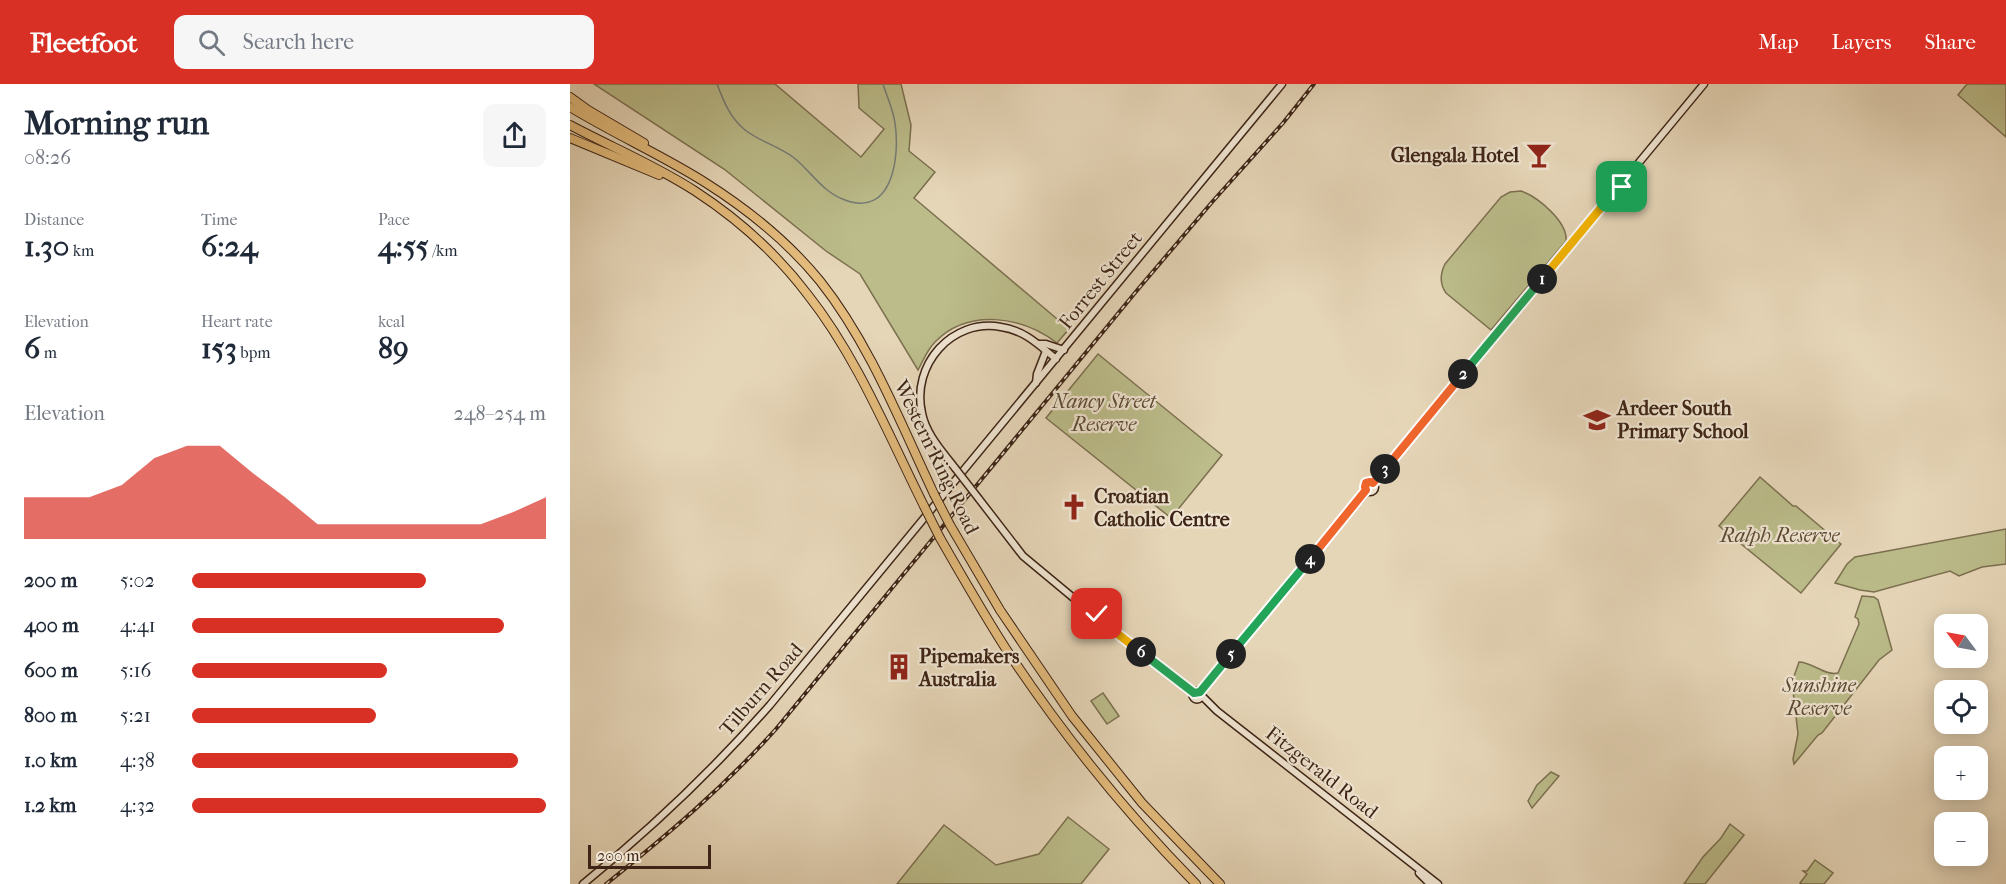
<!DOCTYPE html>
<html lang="en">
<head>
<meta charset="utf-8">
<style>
	body { margin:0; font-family:"IM FELL French Canon",serif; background:#f6f6f7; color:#1f2937; height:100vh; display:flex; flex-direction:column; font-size:22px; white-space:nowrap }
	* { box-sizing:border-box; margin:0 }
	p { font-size:20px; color:#747a83 }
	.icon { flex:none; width:33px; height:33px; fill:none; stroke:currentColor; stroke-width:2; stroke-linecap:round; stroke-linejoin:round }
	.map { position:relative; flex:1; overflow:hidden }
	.sheet { display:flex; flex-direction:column; background:#fff; width:570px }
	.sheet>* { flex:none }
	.needle { width:39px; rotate:302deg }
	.tools { position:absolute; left:1364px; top:530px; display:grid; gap:12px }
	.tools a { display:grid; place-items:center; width:54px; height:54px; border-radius:12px; background:#fff; box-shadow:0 3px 15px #0003; font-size:30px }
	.scale { position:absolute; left:18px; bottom:15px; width:123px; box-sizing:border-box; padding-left:6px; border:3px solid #3d2416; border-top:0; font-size:16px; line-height:21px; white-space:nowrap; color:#3d2416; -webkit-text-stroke:4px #efe4d1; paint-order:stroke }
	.pin { position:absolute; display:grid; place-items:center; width:51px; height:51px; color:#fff; margin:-26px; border-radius:12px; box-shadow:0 3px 9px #0006 }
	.km { position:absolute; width:30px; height:30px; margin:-15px; border-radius:50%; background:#222; color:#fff; font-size:16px; line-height:30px; text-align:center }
	.round { display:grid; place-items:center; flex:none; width:63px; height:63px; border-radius:12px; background:#f6f6f7 }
	.summary { display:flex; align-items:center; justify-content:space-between; height:102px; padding:0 24px }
	h1 { font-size:33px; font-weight:700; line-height:45px }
	.metrics { display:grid; grid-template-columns:repeat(3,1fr); gap:9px; height:102px; padding:6px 24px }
	.metrics div { display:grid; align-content:center }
	.metrics b { font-size:30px; font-weight:700 }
	.metrics small { font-size:16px; font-weight:400 }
	.metrics p { font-size:16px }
	.chart { height:168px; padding:12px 24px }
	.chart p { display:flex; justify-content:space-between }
	.chart svg { width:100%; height:108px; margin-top:6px; fill:#d93025; opacity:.7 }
	ul { padding:0 24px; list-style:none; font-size:20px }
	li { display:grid; grid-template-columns:96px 72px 1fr; align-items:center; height:45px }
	li i { height:15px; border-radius:8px; background:#d93025 }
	header { display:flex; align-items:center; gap:36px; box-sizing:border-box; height:84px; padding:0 30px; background:#d93025; color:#fff }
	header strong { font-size:28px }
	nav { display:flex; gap:33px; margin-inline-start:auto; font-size:21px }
	.search { width:420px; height:54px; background:#f6f6f7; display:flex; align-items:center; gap:15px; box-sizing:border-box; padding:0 21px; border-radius:12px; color:#747a83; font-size:22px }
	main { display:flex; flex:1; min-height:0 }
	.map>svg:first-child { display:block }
</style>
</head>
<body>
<header>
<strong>Fleetfoot</strong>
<div class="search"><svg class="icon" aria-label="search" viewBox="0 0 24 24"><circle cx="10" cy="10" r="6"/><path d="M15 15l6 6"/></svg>Search here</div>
<nav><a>Map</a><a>Layers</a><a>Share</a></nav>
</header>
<main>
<section class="sheet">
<div class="summary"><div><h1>Morning run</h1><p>08:26</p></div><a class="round"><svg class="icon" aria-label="share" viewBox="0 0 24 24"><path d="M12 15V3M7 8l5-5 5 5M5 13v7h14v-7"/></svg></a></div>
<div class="metrics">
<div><p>Distance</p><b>1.30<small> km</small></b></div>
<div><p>Time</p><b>6:24</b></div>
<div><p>Pace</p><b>4:55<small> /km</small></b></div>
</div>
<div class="metrics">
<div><p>Elevation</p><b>6<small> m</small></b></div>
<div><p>Heart rate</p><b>153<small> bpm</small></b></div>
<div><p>kcal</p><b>89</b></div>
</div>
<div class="chart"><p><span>Elevation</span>248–254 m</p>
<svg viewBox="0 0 160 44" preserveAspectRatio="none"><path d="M0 44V27L10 27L20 27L30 22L40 11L50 6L60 6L70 17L80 27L90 38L100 38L110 38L120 38L130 38L140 38L150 33L160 27V44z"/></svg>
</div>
<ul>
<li><b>200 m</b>5:02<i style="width:66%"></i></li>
<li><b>400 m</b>4:41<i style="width:88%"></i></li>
<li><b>600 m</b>5:16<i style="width:55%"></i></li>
<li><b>800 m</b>5:21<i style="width:52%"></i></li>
<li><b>1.0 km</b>4:38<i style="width:92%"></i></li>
<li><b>1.2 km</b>4:32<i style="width:100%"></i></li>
</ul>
</section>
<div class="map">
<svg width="1436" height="800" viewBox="0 0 1436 800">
	<rect width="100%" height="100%" fill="#e6d6b8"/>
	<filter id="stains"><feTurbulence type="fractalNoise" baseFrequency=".00333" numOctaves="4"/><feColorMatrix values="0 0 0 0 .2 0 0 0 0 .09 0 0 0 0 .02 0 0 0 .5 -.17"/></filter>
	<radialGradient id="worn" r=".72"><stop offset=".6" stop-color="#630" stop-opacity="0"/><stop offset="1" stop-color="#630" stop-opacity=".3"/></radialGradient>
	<g fill="#bbbc8a" stroke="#7c7050" stroke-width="1.5">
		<path d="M 24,0 L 205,0 L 291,73 L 314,45 L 289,24 L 288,0 L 331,0 L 341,41 L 339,67 L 365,88 L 344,114 L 499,245 L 487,259 C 452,232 398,224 365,258 C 357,266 353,277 348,286 L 290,190 L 256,167 L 154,85 Z"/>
		<polygon points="1397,0 1436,0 1436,53 1388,11"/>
		<path d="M 951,107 C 968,113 998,138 996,157 L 921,246 L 876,209 C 869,199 870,190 875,180 L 931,113 L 940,108 Z"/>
		<polygon points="528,270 652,371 601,434 476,334"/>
		<polygon points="1190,393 1223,422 1226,422 1271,460 1231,509 1149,442"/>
		<polygon points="1436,445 1436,480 1412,483 1389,492 1380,487 1304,508 1290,506 1265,499 1277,480 1285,473"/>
		<path d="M 1292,512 L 1304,513 L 1308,516 L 1322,566 L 1309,576 L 1252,649 L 1248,651 L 1224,680 L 1223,675 L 1228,650 L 1222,598 L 1229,578 C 1242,578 1255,592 1268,589 L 1289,540 L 1288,535 L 1285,533 Z"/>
		<polygon points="533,609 549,632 537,640 521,617"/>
		<polygon points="981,688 989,692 962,724 958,717 967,701"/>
		<polygon points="498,733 539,765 511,800 327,800 374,741 426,781 469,770"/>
		<polygon points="1160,740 1174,751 1135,800 1114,800 1133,773 1151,754"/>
		<polygon points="1245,776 1263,789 1254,800 1232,800 1230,799 1237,790 1233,787 1237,787"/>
	</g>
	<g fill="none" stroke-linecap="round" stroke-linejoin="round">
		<path stroke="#767c78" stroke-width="1.5" d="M 147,0 C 154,18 160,34 175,46 C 189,57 208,62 223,73 C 241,87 252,108 275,116 C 323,134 330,72 325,39 C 323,25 317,13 313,0"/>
		<g stroke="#3d2416" stroke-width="9">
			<g id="secondary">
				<polyline points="1049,100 1057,93 1134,0"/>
				<circle cx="1048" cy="104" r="4"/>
				<polyline points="469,260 476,260 494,266"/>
				<polyline points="466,299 467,290 476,267"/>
				<path d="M 385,384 C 372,367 356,350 352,329 C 341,281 382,234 431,243 C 454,246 469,261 486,275"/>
				<circle cx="800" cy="403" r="5"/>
				<polyline points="803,399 1039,114 1047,108"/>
				<polyline points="409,415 453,472 524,531"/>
				<circle cx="527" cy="534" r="4.5"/>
				<polyline points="531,537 624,609"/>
				<circle cx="627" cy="611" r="4.5"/>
				<polyline points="630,608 797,407"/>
				<polyline points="632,612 647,627 868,800"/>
				<polyline points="849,789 860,800"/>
				<path d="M 13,800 C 81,745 143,686 200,621 L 712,0"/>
			</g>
		</g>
		<g stroke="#3d2416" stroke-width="10">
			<g id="highway">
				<polyline points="0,13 18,26 74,59"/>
				<path d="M 0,23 C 44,50 92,71 136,99 C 177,125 219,159 250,197 C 300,260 330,338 364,410"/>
				<path d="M 0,41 C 41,63 85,81 125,107 C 168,135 207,170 238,211 C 287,273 319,352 354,422"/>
				<polyline points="0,54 89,91"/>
				<polyline points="380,441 430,526 502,632 572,719 650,800"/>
				<path d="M 370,454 C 392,492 414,531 438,568 C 493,651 556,729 626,800"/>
			</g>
		</g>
		<use href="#secondary" stroke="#efe4d1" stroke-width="6"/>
		<use href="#highway" stroke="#e3bb7c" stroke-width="8"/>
		<g stroke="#3d2416" stroke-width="4">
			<path id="rail" d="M 36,800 C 96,752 154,703 206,645 L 569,204 L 643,117 L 713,39 L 744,0"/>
		</g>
		<use href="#rail" stroke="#efe4d1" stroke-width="1.5" stroke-dasharray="4.5" stroke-linecap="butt"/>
		<g stroke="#3d2416" stroke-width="9" stroke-linecap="butt">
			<polyline id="secondary-bridge" points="385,384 409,415"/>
		</g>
		<g stroke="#3d2416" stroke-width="10" stroke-linecap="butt">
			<g id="highway-bridge">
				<polyline points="364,410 380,441"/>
				<polyline points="354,422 370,454"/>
			</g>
		</g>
		<use href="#secondary-bridge" stroke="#efe4d1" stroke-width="6"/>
		<use href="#highway-bridge" stroke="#e3bb7c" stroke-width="8"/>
	</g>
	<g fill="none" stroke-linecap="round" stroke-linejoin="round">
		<g stroke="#fff" stroke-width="12">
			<polyline id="split-1" points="972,195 1039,114 1050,107 1052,103"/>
		</g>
		<g stroke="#fff" stroke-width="12">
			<polyline id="split-2" points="893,290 972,195"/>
		</g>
		<g stroke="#fff" stroke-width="12">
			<polyline id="split-3" points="815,385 893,290"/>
		</g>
		<g stroke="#fff" stroke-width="12">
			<polyline id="split-4" points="740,475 796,406 795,403 796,399 800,398 803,399 815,385"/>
		</g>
		<g stroke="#fff" stroke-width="12">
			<polyline id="split-5" points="661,570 740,475"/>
		</g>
		<g stroke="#fff" stroke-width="12">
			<polyline id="split-6" points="571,568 624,609 630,608 661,570"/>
		</g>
		<g stroke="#fff" stroke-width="12">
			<polyline id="split-7" points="527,530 532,532 531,537 571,568"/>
		</g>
		<use href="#split-1" stroke="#f5b400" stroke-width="8"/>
		<use href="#split-2" stroke="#22a559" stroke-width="8"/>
		<use href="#split-3" stroke="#f0652b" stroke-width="8"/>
		<use href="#split-4" stroke="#f0652b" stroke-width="8"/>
		<use href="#split-5" stroke="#22a559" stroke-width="8"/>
		<use href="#split-6" stroke="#22a559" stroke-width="8"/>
		<use href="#split-7" stroke="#f5b400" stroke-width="8"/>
	</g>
	<defs>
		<g id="bar-bare" transform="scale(2.07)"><path d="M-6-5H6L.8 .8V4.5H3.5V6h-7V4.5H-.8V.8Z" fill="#8f2418" stroke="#efe4d1" stroke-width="2.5" paint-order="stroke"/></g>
		<g id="school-bare" transform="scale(2.07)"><path d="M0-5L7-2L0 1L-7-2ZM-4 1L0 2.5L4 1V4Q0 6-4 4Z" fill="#8f2418" stroke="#efe4d1" stroke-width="2.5" paint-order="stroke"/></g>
		<g id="church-bare" transform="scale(2.07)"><path d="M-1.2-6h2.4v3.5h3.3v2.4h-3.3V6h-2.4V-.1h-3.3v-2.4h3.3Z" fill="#8f2418" stroke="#efe4d1" stroke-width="2.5" paint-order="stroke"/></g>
		<g id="building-bare" transform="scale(2.07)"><path d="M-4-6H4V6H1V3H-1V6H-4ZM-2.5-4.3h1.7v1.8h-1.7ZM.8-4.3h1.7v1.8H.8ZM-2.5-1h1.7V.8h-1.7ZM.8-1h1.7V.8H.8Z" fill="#8f2418" stroke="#efe4d1" stroke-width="2.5" paint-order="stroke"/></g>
	</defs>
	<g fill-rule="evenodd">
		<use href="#bar-bare" x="969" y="71"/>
		<use href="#school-bare" x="1027" y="336"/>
		<use href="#church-bare" x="504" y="423"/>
		<use href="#building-bare" x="329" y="583"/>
	</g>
	<g text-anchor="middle" stroke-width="4.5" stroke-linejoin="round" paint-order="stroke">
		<g font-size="20" font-weight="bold" fill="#3d2416" stroke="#efe4d1" text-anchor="start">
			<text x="949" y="78" text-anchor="end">Glengala Hotel</text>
			<text x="1047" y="331">Ardeer South<tspan x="1047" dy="23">Primary School</tspan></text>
			<text x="524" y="419">Croatian<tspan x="524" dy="23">Catholic Centre</tspan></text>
			<text x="349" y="579">Pipemakers<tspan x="349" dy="23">Australia</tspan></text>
		</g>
		<g font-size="20" fill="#3d2416" stroke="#efe4d1">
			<text transform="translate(530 196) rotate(-51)" y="7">Forrest Street</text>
			<text transform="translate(367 373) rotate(64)" y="7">Western Ring Road</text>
			<text transform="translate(191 605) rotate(-49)" y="7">Tilburn Road</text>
			<text transform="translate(752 688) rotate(38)" y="7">Fitzgerald Road</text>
		</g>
		<g font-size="20" font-style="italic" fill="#5c4a33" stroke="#efe4d1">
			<text x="534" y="324">Nancy Street<tspan x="534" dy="23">Reserve</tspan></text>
			<text x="1210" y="458">Ralph Reserve</text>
			<text x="1249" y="608">Sunshine<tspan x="1249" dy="23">Reserve</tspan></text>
		</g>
	</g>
	<rect width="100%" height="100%" filter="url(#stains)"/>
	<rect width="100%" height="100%" fill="url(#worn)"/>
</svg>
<div class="tools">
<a><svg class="needle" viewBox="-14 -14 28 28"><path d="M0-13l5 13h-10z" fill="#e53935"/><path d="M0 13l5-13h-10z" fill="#747a83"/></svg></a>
<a><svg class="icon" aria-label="locate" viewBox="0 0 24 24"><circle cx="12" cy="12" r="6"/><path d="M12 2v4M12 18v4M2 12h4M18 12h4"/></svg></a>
<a>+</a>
<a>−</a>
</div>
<div class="scale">200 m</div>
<div class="pin" style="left:1052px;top:103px;background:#1e9e55"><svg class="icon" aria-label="arrive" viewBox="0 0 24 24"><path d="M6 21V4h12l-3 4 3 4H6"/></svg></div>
<div class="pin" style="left:527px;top:530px;background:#d93025"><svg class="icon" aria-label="check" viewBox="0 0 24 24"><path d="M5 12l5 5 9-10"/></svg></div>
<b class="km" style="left:972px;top:195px">1</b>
<b class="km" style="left:893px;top:290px">2</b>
<b class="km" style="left:815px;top:385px">3</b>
<b class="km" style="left:740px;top:475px">4</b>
<b class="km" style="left:661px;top:570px">5</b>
<b class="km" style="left:571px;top:568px">6</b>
</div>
</main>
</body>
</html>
